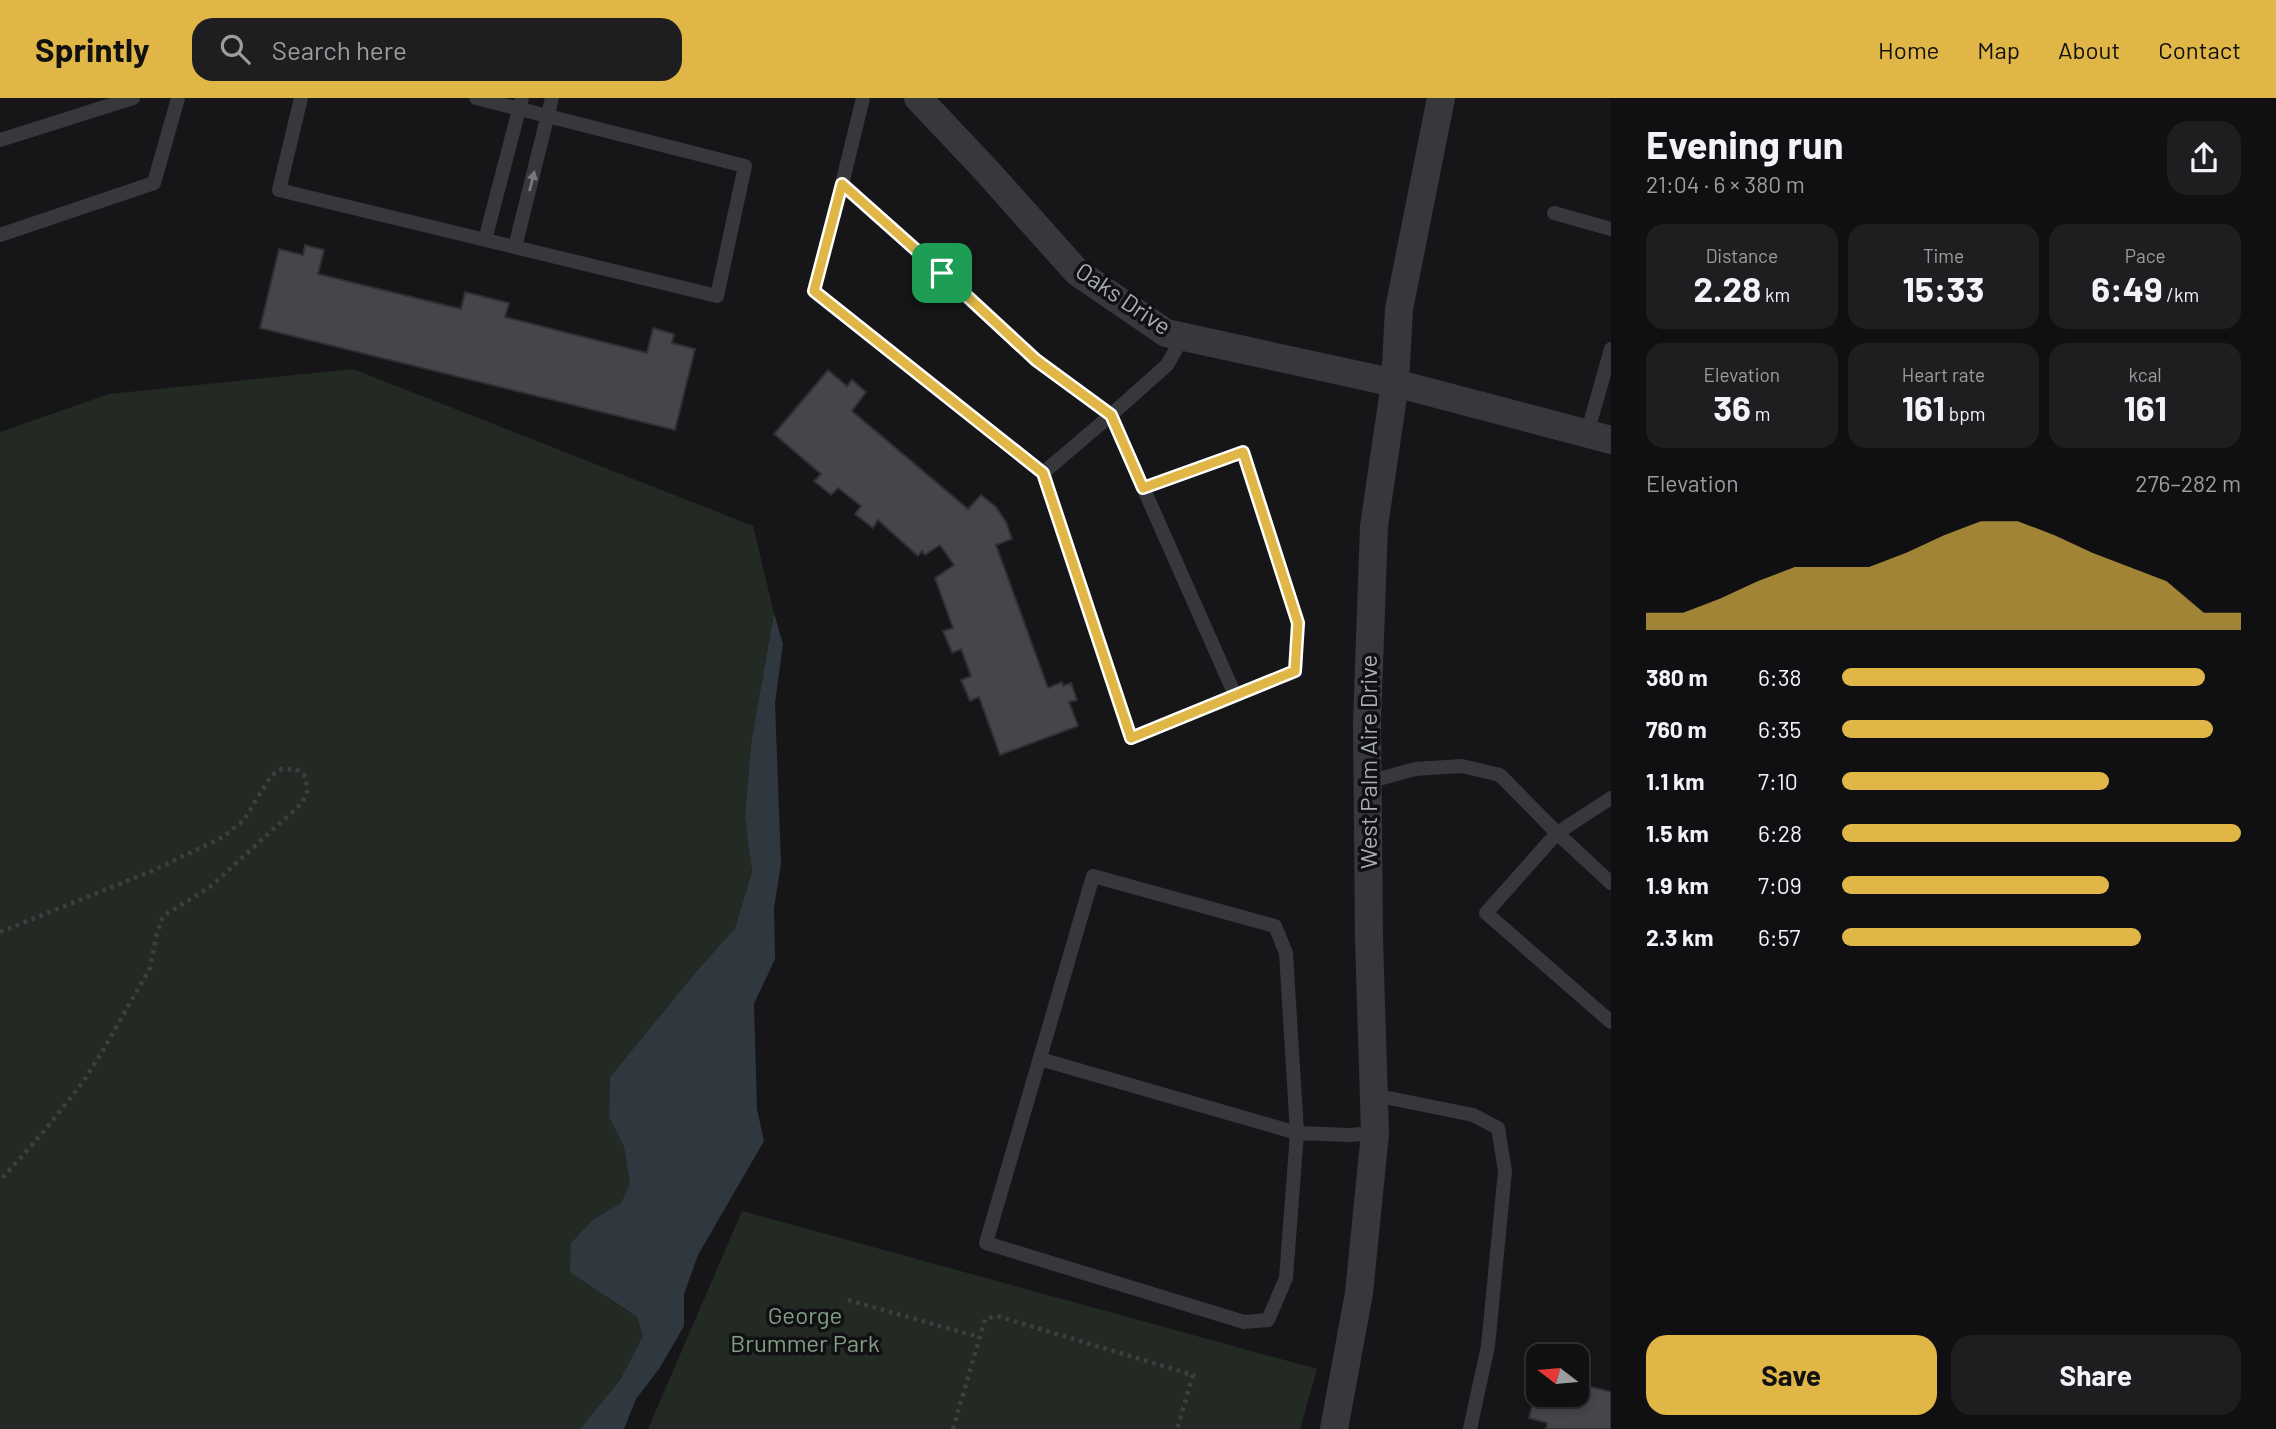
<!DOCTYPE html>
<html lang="en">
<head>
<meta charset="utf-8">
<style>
	body { margin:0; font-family:Barlow,sans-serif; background:#1e1e20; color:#f1f3f6; height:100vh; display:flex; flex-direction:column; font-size:26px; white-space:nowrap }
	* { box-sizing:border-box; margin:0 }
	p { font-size:23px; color:#9c9d9f }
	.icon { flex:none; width:38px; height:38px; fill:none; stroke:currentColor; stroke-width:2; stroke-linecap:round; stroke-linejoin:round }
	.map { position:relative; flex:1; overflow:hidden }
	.panel { display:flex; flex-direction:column; background:#101012; width:665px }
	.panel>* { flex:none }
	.needle { width:46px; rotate:286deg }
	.buttons { position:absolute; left:1526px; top:1246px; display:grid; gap:14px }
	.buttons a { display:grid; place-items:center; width:63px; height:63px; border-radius:14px; background:#101012; box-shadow:0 4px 10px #0003,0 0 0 2px #303032; font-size:35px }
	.pin { position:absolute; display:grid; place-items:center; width:60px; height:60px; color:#fff; margin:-30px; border-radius:14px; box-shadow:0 4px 10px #0006 }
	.round { display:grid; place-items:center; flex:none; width:74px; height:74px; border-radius:21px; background:#1e1e20 }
	.summary { display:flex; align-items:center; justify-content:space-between; height:119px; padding:0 35px }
	h1 { font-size:38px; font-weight:700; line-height:52px }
	.stats { display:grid; grid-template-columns:repeat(3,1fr); gap:10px; height:119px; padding:7px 35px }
	.stats div { display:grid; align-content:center; border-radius:18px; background:#1e1e20; text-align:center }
	.stats b { font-size:35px; font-weight:700 }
	.stats small { font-size:19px; font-weight:400 }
	.stats p { font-size:19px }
	.chart { height:196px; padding:14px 35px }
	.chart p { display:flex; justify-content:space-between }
	.chart svg { width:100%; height:126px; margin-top:7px; fill:#e0b646; opacity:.7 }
	.button { display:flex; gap:14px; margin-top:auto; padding:14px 35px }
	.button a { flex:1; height:80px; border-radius:21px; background:#e0b646; color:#111; font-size:28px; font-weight:700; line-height:80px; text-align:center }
	.button a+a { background:#1e1e20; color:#f1f3f6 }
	ul { padding:0 35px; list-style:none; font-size:23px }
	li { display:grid; grid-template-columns:112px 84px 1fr; align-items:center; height:52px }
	li i { height:18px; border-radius:9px; background:#e0b646 }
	header { display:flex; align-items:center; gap:42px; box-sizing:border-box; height:98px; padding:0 35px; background:#e0b646; color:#111 }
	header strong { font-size:33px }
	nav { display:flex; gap:38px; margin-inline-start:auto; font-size:24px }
	.search { width:490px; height:63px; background:#1e1e20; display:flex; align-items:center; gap:18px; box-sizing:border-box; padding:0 24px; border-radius:21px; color:#9c9d9f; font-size:26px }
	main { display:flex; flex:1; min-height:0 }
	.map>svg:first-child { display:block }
</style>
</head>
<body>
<header>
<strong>Sprintly</strong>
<div class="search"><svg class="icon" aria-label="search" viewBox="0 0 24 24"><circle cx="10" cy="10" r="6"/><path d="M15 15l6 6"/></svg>Search here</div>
<nav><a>Home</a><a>Map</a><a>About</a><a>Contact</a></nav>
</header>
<main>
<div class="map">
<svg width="1611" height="1331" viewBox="0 0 1611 1331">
	<rect width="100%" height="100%" fill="#161618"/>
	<g fill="#232a24">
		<polygon points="353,271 753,428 774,515 751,646 745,719 752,774 735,830 696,874 610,979 609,1019 624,1049 630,1085 621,1105 594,1121 609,1201 637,1219 643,1238 620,1282 580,1331 0,1331 0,334 109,296"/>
		<polygon points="742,1113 1317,1271 1300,1331 648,1331"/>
	</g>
	<polygon fill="#30383f" points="774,515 783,546 775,605 781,766 774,810 775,861 754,906 757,1011 764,1043 698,1157 684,1196 684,1228 659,1271 636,1301 624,1331 580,1331 620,1282 643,1238 637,1219 570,1174 571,1145 594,1121 621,1105 630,1085 624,1049 609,1019 610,979 696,874 735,830 752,774 745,719 751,646"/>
	<g fill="#45464a" stroke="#303033" stroke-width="2">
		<polygon points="305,147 324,152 318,176 461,211 465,194 509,205 505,219 647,255 653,230 674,236 672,245 695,251 675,332 260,230 279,151 303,157"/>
		<polygon points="828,272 847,288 852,282 866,294 852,313 968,411 981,397 996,409 1006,424 1012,441 996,447 1048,590 1062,584 1063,588 1071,585 1077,602 1069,604 1078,628 1000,657 979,599 970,603 961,582 971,578 961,551 952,555 943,533 953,530 935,480 954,467 940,447 925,457 922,453 918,458 878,422 873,430 855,416 861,408 838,390 831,397 814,383 821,376 774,336"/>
		<polygon points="1538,1284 1538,1297 1577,1297 1577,1285 1611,1294 1611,1331 1546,1331 1547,1325 1529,1320"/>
	</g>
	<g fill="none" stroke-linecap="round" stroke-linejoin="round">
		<g stroke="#3e3f43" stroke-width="4.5" stroke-dasharray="3.5 5" stroke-linecap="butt">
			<polyline points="0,834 154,772 223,739 244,722 271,678 281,671 296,671 304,677 308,692 302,705 210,789 163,818 157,835 150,870 102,954 83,984 44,1033 0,1083"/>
			<polyline points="848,1202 979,1239"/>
			<polyline points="953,1331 985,1221 997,1218 1193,1277 1177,1331"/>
		</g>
		<g stroke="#37383c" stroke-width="14">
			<polyline points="301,0 279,92 717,198 745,68 476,0"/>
			<polyline points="863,0 842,86 942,175 1036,262 1111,317 1043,375 1131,640 1295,573 1298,525 1243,354 1143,390"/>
			<polyline points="0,42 133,0"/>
			<polyline points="842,86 814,193 1043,375"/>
			<polyline points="1554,115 1611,131"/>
			<polyline points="0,137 154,85 178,0"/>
			<polyline points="485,142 522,0"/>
			<polyline points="515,149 552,0"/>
			<polyline points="1183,239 1167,267 1111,317 1235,597"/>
			<polyline points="1587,336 1611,251"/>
			<polyline points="1368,684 1415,671 1462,668 1500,677 1557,735 1486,815 1611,924"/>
			<polyline points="1611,700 1557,735 1611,785"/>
			<polyline points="1040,961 1297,1035 1286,855 1275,828 1093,778 986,1145 1244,1224 1268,1222 1286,1180 1297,1035 1349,1037 1375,1035"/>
			<polyline points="1374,997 1473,1017 1498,1030 1505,1073 1488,1248 1470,1331"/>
		</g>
		<g stroke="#37383c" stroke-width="28">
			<polyline points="918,0 986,72 1077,174 1166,235 1395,285 1611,342"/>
			<polyline points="1334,1331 1359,1195 1375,1035 1369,841 1367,624 1374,428 1395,285 1399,211 1441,0"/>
		</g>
	</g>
	<defs><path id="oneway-solid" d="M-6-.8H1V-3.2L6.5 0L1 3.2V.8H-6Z" transform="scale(1.75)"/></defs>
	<use fill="#76787f" href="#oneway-solid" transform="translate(532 83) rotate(-76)"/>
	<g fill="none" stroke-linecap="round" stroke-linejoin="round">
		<g stroke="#fff" stroke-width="14">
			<polygon id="route" points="842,86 942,175 1036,262 1111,317 1143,390 1243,354 1298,525 1295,573 1131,640 1043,375 814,193"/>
		</g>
		<use href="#route" stroke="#e0b646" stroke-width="9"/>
	</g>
	<g text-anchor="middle" stroke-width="7" stroke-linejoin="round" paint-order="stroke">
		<g font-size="24" fill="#a9adb6" stroke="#111113">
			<text transform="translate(1123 201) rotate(34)" y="8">Oaks Drive</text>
			<text transform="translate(1369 664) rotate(-90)" y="8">West Palm Aire Drive</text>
		</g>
		<g font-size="24" fill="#829f86" stroke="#111113">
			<text x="805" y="1226">George<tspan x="805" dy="28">Brummer Park</tspan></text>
		</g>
	</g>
</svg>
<div class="buttons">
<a><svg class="needle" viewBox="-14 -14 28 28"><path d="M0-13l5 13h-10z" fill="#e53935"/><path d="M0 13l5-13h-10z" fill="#9c9d9f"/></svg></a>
</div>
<div class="pin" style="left:942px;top:175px;background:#1e9e55"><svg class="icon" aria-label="arrive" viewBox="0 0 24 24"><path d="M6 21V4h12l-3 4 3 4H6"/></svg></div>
</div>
<section class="panel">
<div class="summary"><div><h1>Evening run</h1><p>21:04 · 6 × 380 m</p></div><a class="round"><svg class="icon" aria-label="share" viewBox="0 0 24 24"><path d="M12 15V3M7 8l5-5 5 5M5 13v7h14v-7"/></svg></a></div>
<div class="stats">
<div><p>Distance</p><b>2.28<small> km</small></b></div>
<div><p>Time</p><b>15:33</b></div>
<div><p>Pace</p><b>6:49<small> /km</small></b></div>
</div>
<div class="stats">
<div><p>Elevation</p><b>36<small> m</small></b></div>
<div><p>Heart rate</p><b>161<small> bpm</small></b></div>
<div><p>kcal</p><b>161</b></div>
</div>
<div class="chart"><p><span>Elevation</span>276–282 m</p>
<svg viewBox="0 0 160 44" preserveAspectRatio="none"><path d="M0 44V38L10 38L20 33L30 27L40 22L50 22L60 22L70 17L80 11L90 6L100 6L110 11L120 17L130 22L140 27L150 38L160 38V44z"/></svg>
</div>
<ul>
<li><b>380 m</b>6:38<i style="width:91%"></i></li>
<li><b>760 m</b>6:35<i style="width:93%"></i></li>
<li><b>1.1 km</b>7:10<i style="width:67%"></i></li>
<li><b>1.5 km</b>6:28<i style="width:100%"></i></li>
<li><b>1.9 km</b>7:09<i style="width:67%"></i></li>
<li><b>2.3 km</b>6:57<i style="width:75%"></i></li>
</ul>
<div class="button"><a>Save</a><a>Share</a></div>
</section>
</main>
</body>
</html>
